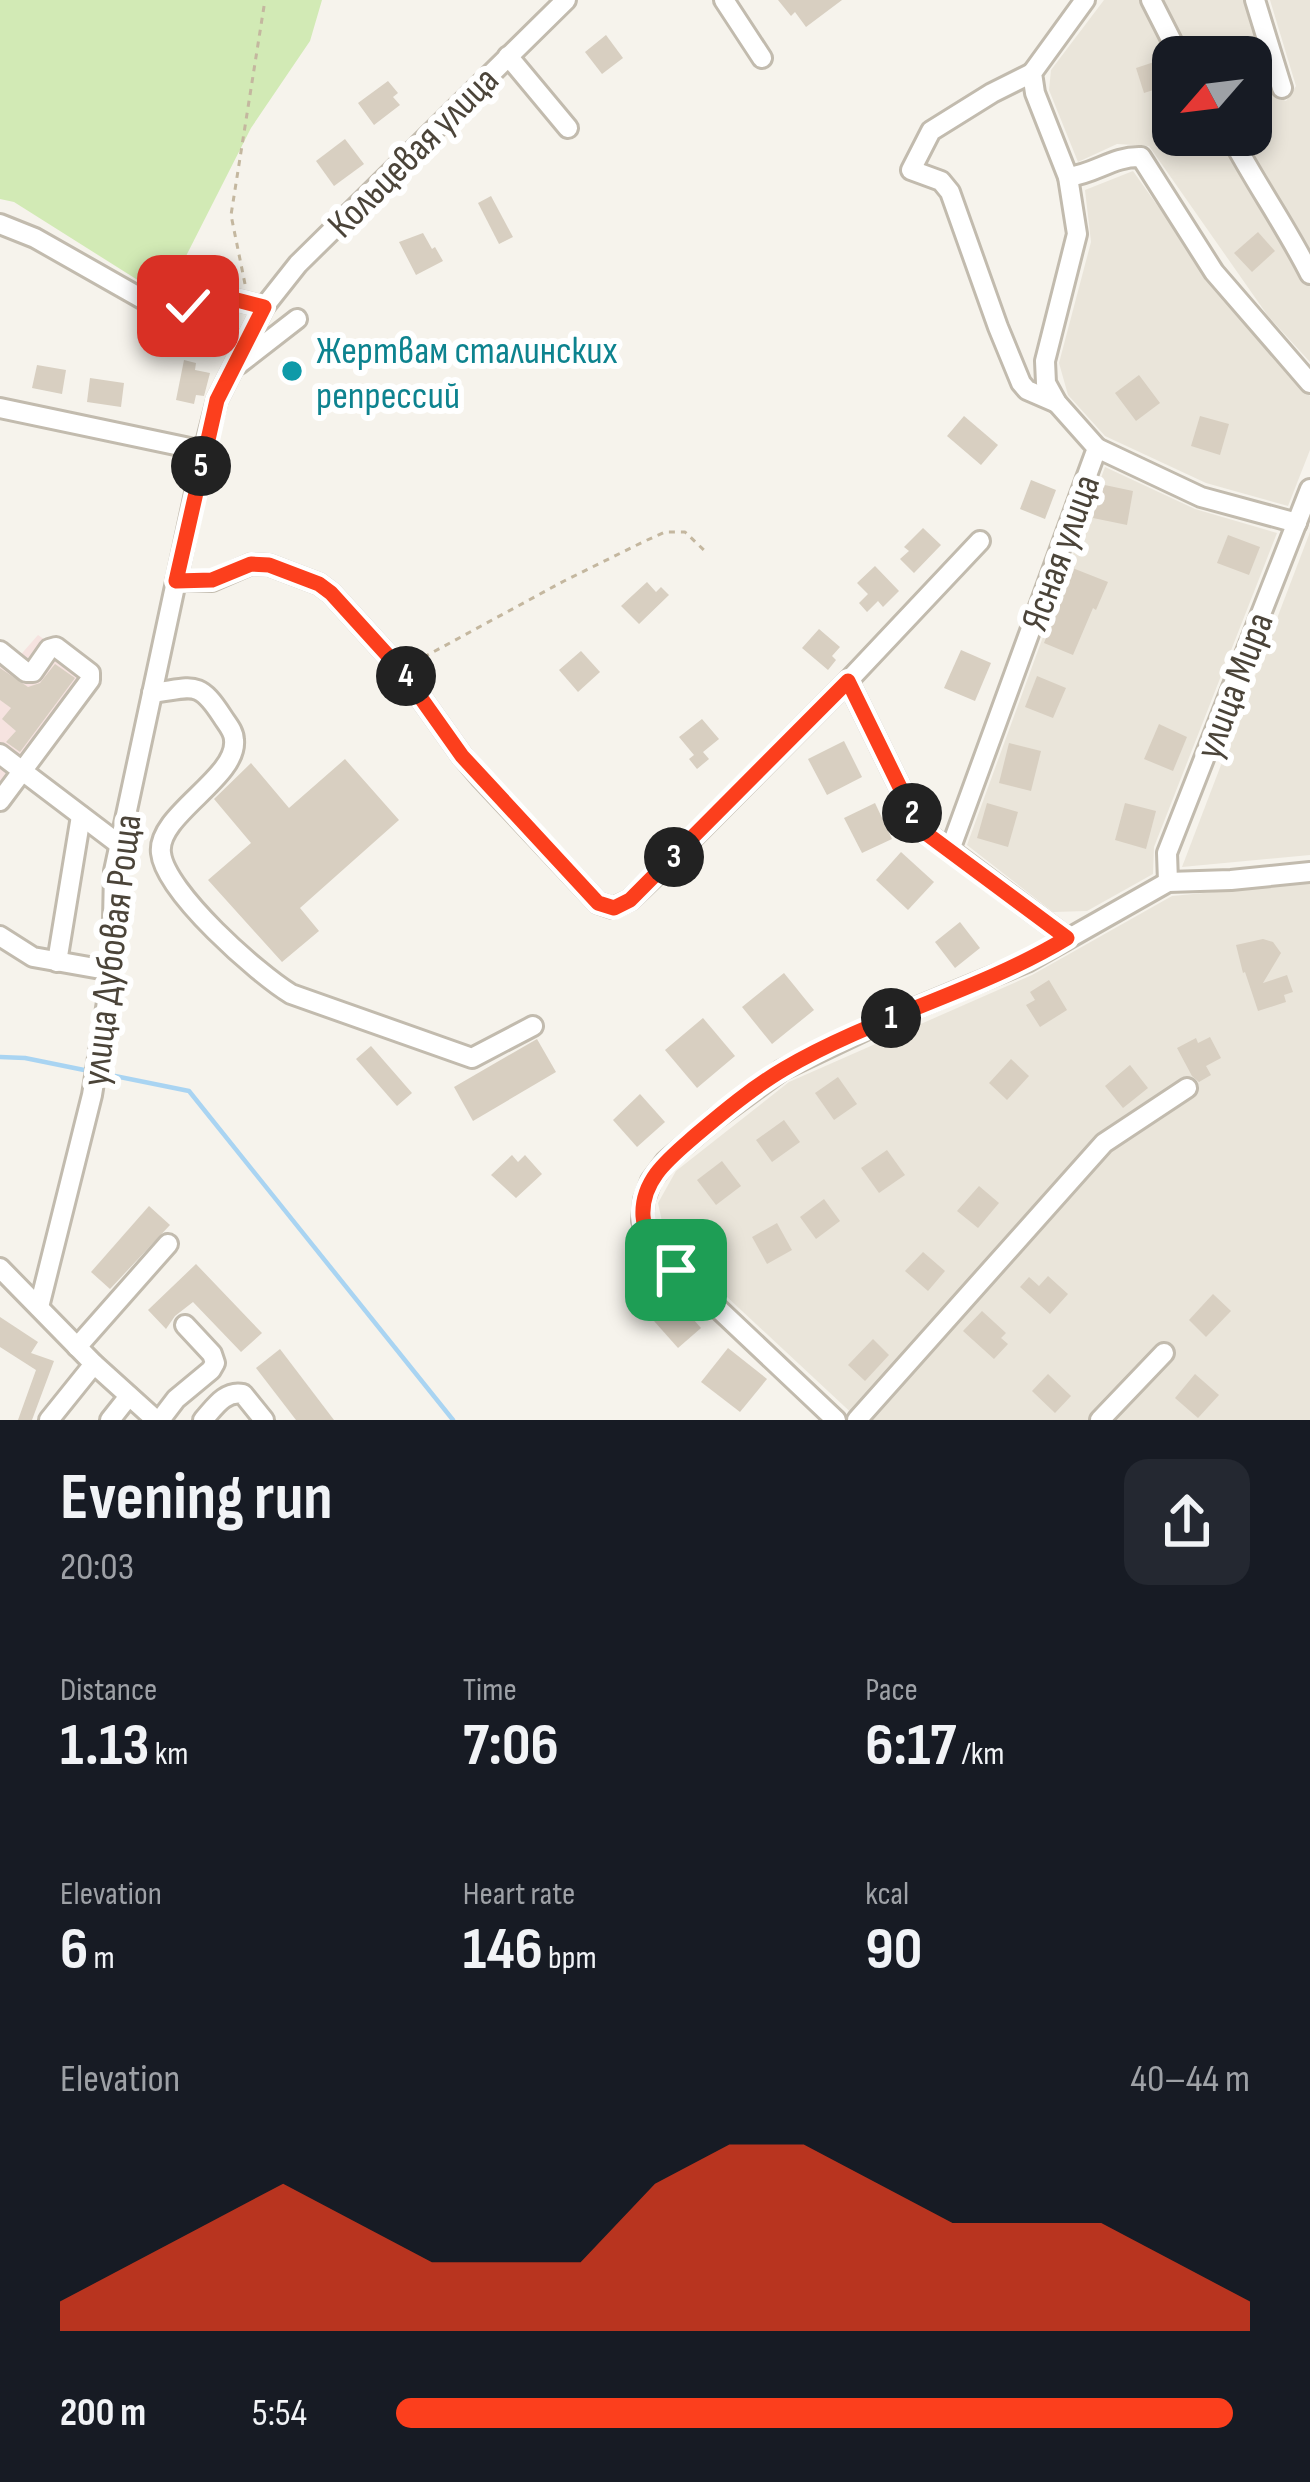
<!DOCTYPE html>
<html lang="en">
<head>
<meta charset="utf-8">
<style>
	body { margin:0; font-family:"Sofia Sans Condensed",sans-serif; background:#242831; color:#f1f3f6; height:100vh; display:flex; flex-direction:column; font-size:45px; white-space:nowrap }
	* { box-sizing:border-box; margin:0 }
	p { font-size:39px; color:#9ea1a6 }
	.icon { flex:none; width:66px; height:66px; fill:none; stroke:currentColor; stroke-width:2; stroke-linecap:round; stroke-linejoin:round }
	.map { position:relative; height:1420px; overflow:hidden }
	.details { display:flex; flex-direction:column; background:#171b24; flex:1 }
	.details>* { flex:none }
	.needle { width:78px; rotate:242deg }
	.controls { position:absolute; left:1152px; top:36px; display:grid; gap:24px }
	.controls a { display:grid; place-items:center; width:120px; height:120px; border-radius:24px; background:#171b24; box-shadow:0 6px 18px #0003; font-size:60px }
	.pin { position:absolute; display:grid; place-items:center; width:102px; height:102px; color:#fff; margin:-51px; border-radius:24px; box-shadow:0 6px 18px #0006 }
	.km { position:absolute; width:60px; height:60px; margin:-30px; border-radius:50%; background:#222; color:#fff; font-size:33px; line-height:60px; text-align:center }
	.round { display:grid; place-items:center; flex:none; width:126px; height:126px; border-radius:24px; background:#242831 }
	.head { display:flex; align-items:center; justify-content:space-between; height:204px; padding:0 60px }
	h1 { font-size:66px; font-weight:700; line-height:90px }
	.metrics { display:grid; grid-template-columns:repeat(3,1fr); gap:18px; height:204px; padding:12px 60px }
	.metrics div { display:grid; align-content:center }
	.metrics b { font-size:60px; font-weight:700 }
	.metrics small { font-size:33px; font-weight:400 }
	.metrics p { font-size:33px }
	.chart { height:336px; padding:24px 60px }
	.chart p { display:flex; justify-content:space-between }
	.chart svg { width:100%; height:216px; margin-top:12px; fill:#fc3f1d; opacity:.7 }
	ul { padding:0 60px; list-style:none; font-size:39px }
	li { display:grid; grid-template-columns:192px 144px 1fr; align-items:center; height:90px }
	li i { height:30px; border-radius:15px; background:#fc3f1d }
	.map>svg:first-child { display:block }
</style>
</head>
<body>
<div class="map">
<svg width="1310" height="1420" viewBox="0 0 1310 1420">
	<rect width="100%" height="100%" fill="#f6f3ec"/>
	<g fill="#eae5da" fill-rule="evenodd">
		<path d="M 1104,0 L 1247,0 L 1270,94 L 1286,101 L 1296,86 L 1270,0 L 1310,0 L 1310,362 L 1268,316 L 1149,146 L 1117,144 L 1078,162 L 1049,90 L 1051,70 ZM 1173,57 L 1251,57 L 1251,135 L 1173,135 Z"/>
		<polygon points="1133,171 1210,280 1310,396 1310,450 1288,506 1206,483 1105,436 1068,395 1059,363 1091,242 1085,190"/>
		<polygon points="1105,467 1195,509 1277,533 1154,847 1153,874 1087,911 1053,912 967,845"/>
		<polygon points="1310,532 1310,855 1182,867"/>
		<polygon points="1310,883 1310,1420 859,1420 666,1240 658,1203 676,1171 789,1082 1032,975 1172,896"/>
	</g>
	<polygon fill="#f6e3e0" points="38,635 98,677 0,805 0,646 17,659"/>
	<polygon fill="#d2eab5" points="0,0 322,0 310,41 251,128 183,262 144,284 14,202 0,199"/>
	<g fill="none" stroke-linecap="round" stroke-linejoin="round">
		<g stroke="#a9d4f2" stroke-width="4.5">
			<polyline points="0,1057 25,1058 89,1071"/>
			<polyline points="100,1073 189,1091 453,1420"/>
		</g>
	</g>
	<g fill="#d8cfc1">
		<polygon points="778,0 842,0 806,27 795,12 791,16"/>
		<polygon points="606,35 623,58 602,74 585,52"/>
		<polygon points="1163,59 1172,84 1144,93 1136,68"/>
		<polygon points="388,81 398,93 393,97 400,105 374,125 358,103"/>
		<polygon points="345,139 364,164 334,186 316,161"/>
		<polygon points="491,196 513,237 499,244 478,203"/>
		<polygon points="1258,232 1275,251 1252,272 1234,253"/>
		<polygon points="423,233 432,249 435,247 443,261 416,275 399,242"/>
		<polygon points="192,321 225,324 223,346 190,343"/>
		<polygon points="184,360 196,363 195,370 210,373 204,396 196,395 194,404 176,400"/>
		<polygon points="37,365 66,370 62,394 32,388"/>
		<polygon points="1139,375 1160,403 1136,421 1115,393"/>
		<polygon points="90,378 124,383 121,407 87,402"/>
		<polygon points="964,416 998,445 981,465 947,436"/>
		<polygon points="1200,416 1229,424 1220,455 1191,446"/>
		<polygon points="1031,480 1056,490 1045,519 1020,509"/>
		<polygon points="1100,484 1133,491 1127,525 1093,518"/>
		<polygon points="923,528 941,545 914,573 900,559 909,551 904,547"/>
		<polygon points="1228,535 1260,547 1249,575 1217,563"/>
		<polygon points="875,566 899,591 883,607 878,601 867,612 859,603 868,594 857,583"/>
		<polygon points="1070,567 1108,582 1096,610 1093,608 1073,655 1044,643 1063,595 1061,594"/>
		<polygon points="647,582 656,592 661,587 669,595 639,624 621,606"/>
		<polygon points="819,629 840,647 832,656 836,660 828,670 802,648"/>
		<polygon points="961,650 991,663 975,701 944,688"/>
		<polygon points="581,651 600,672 578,692 559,670"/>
		<polygon points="55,664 75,678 20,752 6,742 16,731 2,719 11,708 0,700 0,668 28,687 40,683"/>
		<polygon points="1037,676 1066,688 1053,718 1025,707"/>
		<polygon points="702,719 719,739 703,752 709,759 697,769 689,759 694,755 679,737"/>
		<polygon points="1159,724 1187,737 1173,771 1144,759"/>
		<polygon points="844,741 862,777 827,795 808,759"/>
		<polygon points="1009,743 1041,751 1031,791 999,783"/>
		<polygon points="345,759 399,820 300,908 319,931 282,962 208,880 251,843 214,799 251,763 289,808"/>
		<polygon points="875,803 892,839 862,853 844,818"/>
		<polygon points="987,803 1018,812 1008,847 977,838"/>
		<polygon points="1125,803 1156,811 1146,849 1115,840"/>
		<polygon points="901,852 934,882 908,910 876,880"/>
		<polygon points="960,922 980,948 955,968 935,942"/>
		<polygon points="1263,939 1273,942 1281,953 1263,983 1287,975 1293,992 1284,995 1286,1002 1258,1011 1245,972 1243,973 1236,945"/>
		<polygon points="784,973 814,1010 772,1044 742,1007"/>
		<polygon points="1049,980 1067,1010 1040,1027 1026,1005 1035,1000 1030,992"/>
		<polygon points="703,1018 735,1056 697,1088 665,1050"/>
		<polygon points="1210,1037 1221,1058 1206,1066 1211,1075 1199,1082 1192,1076 1177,1048 1196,1038 1198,1043"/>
		<polygon points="537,1039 556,1072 473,1121 454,1087"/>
		<polygon points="371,1046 412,1093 397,1106 356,1059"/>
		<polygon points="1011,1059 1029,1076 1007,1100 989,1083"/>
		<polygon points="1130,1065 1148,1088 1123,1108 1105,1086"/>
		<polygon points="838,1077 857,1104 834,1120 815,1093"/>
		<polygon points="640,1094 665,1122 637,1147 613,1120"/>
		<polygon points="784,1120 800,1142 772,1162 756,1140"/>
		<polygon points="887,1150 905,1175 879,1193 861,1168"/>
		<polygon points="512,1155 518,1162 525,1155 542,1174 516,1198 491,1175"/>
		<polygon points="722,1161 741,1186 716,1205 697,1180"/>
		<polygon points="979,1186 999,1203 978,1228 957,1211"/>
		<polygon points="824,1199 840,1221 816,1239 800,1217"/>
		<polygon points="149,1206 170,1225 110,1289 91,1272"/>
		<polygon points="777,1223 792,1250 767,1264 752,1237"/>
		<polygon points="923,1252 945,1271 928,1291 905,1271"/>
		<polygon points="196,1264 262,1333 241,1352 193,1302 175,1316 166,1329 148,1310"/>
		<polygon points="1048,1276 1068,1294 1050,1314 1020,1287 1029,1277 1039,1286"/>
		<polygon points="1213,1294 1231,1311 1206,1337 1189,1320"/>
		<polygon points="677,1301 701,1328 678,1348 654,1321"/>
		<polygon points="982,1311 1006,1333 1001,1338 1008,1344 994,1359 963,1331"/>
		<polygon points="0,1317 38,1342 31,1353 54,1361 32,1420 18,1420 36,1370 0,1347"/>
		<polygon points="873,1339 889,1355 865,1381 848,1365"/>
		<polygon points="728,1348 767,1379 740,1412 701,1382"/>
		<polygon points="280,1349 334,1420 296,1420 256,1368"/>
		<polygon points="1048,1374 1071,1396 1055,1413 1032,1391"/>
		<polygon points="1195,1374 1219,1395 1198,1418 1175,1398"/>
	</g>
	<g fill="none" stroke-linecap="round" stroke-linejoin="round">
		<g stroke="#c2bbae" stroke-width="24">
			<g id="minor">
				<polyline points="724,0 762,58"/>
				<polyline points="1151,0 1180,57"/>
				<polyline points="1255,0 1282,88"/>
				<polyline points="508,56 568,128"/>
				<polyline points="1032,73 992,93 931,131 911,170 941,181 950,192 998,327 1021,383 1027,390 1057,403"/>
				<path d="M 1230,135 C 1255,183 1286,226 1310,274"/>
				<path d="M 1068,177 C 1095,174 1113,156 1141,157 L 1214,272 L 1310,383"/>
				<polyline points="0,224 35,238 146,301 188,306 233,299 264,307 217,400 204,451 114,871 112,971 92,1095 39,1307"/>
				<polyline points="264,307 298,264 566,0"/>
				<polyline points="239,364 297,319"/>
				<polyline points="0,408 204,451"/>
				<polyline points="1097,448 1201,497 1297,523"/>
				<polyline points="176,581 212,581 251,564 269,565 319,584 331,593 401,670 462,756 480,777 598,903 613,908 630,900 654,877 848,681 980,541"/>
				<polyline points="0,651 26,672 33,672 49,649 56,647 90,673 90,680 0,801"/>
				<polyline points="848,681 915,818 927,834 950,850"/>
				<path d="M 152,693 C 193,688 198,679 222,716 C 227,724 234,731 234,740 C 238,778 156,815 161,853 C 165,892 258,974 291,994 L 472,1058 L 533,1026"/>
				<polyline points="0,754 120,845"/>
				<polyline points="1168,882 1167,853 1310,489"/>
				<polyline points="0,936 33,957 112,971"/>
				<polyline points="1067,938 950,850 1097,448 1057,403 1046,383 1045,361 1077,234 1068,177 1035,93 1032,73 1085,0"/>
				<polyline points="57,962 81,816"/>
				<polyline points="0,1268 94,1364 156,1420"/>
				<polyline points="77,1347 168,1244"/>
				<polyline points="49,1420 94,1364"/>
				<polyline points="110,1420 129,1396"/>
				<polyline points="160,1420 176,1399 211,1370 215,1363 212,1354 185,1325"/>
				<path d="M 203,1420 C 214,1408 225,1390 243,1394 L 264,1420"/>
				<polyline points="836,1420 654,1248 642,1221 644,1200 651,1181 666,1161 715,1119 782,1070 891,1018 1027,962 1168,882 1231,880 1310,872"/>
				<polyline points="857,1420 1104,1143 1187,1088"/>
				<polyline points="1100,1420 1164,1353"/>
			</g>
		</g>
		<g stroke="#c4b79f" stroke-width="3" stroke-dasharray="6 6" stroke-linecap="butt">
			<polyline points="245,284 231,215 265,0"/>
			<polyline points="413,663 564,581 645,541 665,532 685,532 707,553"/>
		</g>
		<use href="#minor" stroke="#fff" stroke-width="18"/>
	</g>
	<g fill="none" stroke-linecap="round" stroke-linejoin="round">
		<g stroke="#fff" stroke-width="24">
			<path id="route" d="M 188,306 L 233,299 L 264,307 L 217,400 L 176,581 L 212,580 L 251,564 L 269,565 L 319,584 L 331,593 L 401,670 L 462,756 L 598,903 L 614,908 L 630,900 L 848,681 L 915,818 L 927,834 L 1067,938 C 978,992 874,1016 784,1069 C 753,1087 723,1112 696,1135 C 671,1157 641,1179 643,1216 C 644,1238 662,1255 676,1270"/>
		</g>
		<use href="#route" stroke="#fc3f1d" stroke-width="15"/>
	</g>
	<circle fill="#0f9aa8" stroke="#fff" stroke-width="4.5" cx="292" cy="371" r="12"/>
	<g text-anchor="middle" stroke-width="12" stroke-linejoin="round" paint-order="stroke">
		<g font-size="39" fill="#4b4439" stroke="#fff">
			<text transform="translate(412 151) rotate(-45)" y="14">Кольцевая улица</text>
			<text transform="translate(1059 552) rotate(-70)" y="14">Ясная улица</text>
			<text transform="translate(1233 685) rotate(-69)" y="14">улица Мира</text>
			<text transform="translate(110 950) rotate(-83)" y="14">улица Дубовая Роща</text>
		</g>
		<g font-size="39" fill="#0d838f" stroke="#fff" text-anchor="start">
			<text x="316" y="363">Жертвам сталинских<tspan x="316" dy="45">репрессий</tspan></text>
		</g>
	</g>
</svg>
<div class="controls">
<a><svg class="needle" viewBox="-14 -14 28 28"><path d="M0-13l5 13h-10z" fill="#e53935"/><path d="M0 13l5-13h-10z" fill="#9ea1a6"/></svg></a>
</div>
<div class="pin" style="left:676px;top:1270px;background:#1e9e55"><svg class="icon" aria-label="arrive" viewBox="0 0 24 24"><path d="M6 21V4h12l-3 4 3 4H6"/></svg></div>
<div class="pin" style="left:188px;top:306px;background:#d93025"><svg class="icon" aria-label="check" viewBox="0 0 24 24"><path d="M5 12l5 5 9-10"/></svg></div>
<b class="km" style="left:891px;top:1018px">1</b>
<b class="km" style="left:912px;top:813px">2</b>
<b class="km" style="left:674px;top:857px">3</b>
<b class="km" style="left:406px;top:676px">4</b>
<b class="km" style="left:201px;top:466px">5</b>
</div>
<section class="details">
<div class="head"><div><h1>Evening run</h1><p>20:03</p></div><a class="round"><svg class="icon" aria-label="share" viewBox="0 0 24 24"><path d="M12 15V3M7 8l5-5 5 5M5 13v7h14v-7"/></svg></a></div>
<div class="metrics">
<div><p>Distance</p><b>1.13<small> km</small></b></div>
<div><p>Time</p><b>7:06</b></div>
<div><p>Pace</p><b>6:17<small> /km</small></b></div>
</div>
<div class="metrics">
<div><p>Elevation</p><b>6<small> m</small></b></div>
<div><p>Heart rate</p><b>146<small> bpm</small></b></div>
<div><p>kcal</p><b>90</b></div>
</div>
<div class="chart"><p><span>Elevation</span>40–44 m</p>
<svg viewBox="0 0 160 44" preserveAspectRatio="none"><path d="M0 44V38L10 30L20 22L30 14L40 22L50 30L60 30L70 30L80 14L90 6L100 6L110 14L120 22L130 22L140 22L150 30L160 38V44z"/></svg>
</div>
<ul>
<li><b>200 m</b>5:54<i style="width:98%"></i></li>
</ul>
</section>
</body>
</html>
